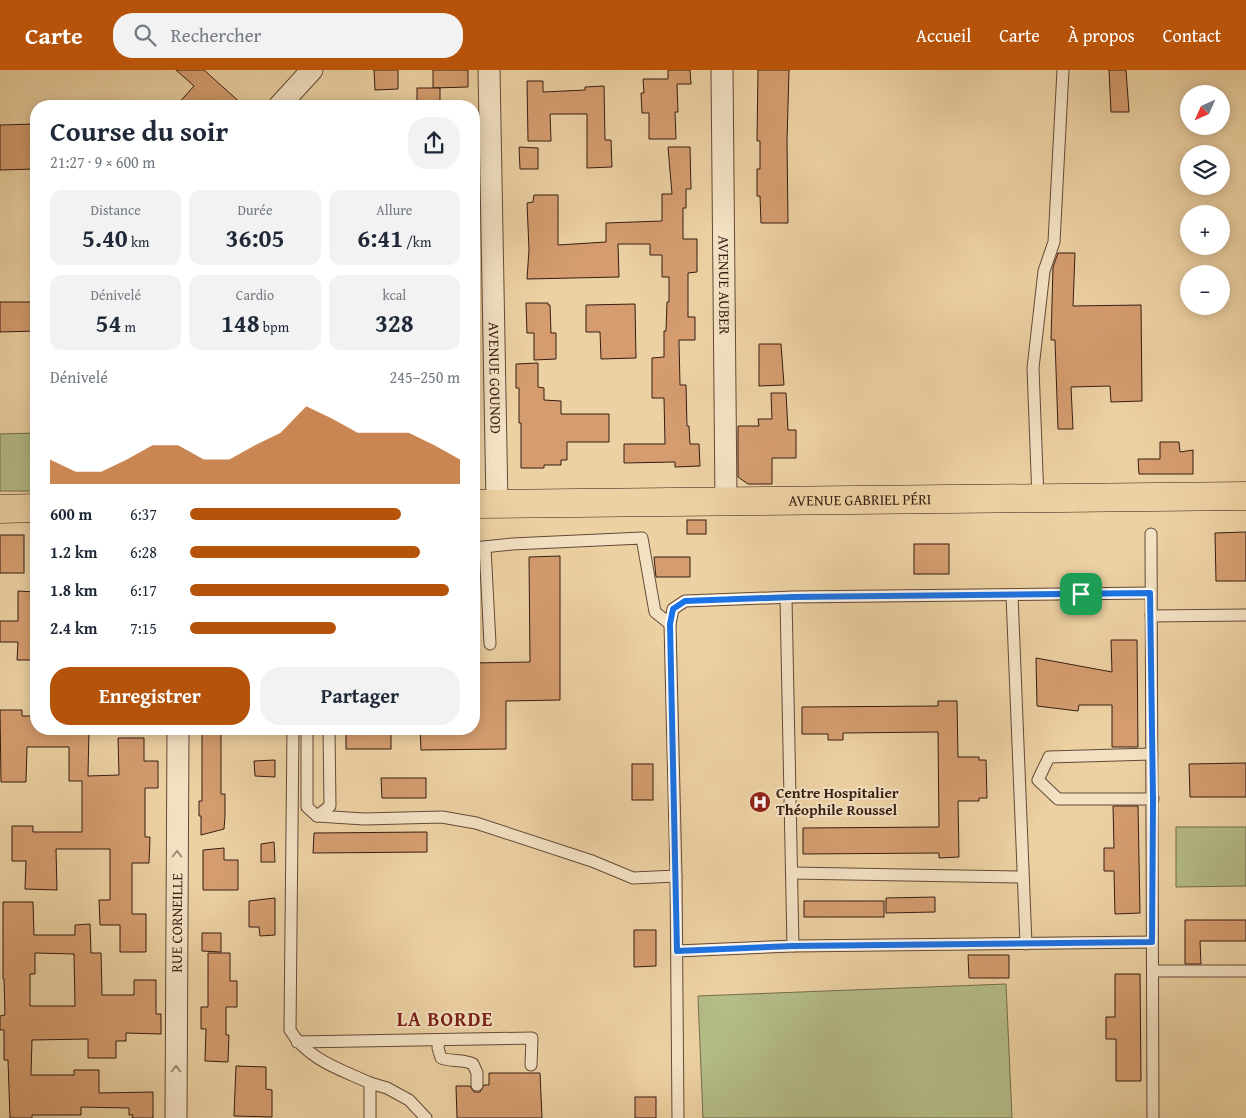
<!DOCTYPE html>
<html lang="fr">
<head>
<meta charset="utf-8">
<style>
	body { margin:0; font-family:"Gentium Book Plus",serif; background:#f2f2f3; color:#1f2937; height:100vh; display:flex; flex-direction:column; font-size:19px; white-space:nowrap }
	* { box-sizing:border-box; margin:0 }
	p { font-size:16px; color:#747a83 }
	.icon { flex:none; width:28px; height:28px; fill:none; stroke:currentColor; stroke-width:2; stroke-linecap:round; stroke-linejoin:round }
	.map { position:relative; flex:1; overflow:hidden }
	.panel { position:absolute; left:30px; top:30px; width:450px; height:635px; display:flex; flex-direction:column; background:#fff; border-radius:20px; box-shadow:0 2px 12px #0003 }
	.panel>* { flex:none }
	.needle { width:32px; rotate:225deg }
	.tools { position:absolute; left:1180px; top:15px; display:grid; gap:10px }
	.tools a { display:grid; place-items:center; width:50px; height:50px; border-radius:50%; background:#fff; box-shadow:0 2px 12px #0003; font-size:25px }
	.pin { position:absolute; display:grid; place-items:center; width:42px; height:42px; color:#fff; margin:-21px; border-radius:10px; box-shadow:0 2px 8px #0006 }
	.round { display:grid; place-items:center; flex:none; width:52px; height:52px; border-radius:20px; background:#f2f2f3 }
	.summary { display:flex; align-items:center; justify-content:space-between; height:85px; padding:0 20px }
	h1 { font-size:28px; font-weight:800; line-height:38px }
	.figures { display:grid; grid-template-columns:repeat(3,1fr); gap:8px; height:85px; padding:5px 20px }
	.figures div { display:grid; align-content:center; border-radius:12px; background:#f2f2f3; text-align:center }
	.figures b { font-size:25px; font-weight:800 }
	.figures small { font-size:14px; font-weight:400 }
	.figures p { font-size:14px }
	.chart { height:140px; padding:10px 20px }
	.chart p { display:flex; justify-content:space-between }
	.chart svg { width:100%; height:90px; margin-top:5px; fill:#b45309; opacity:.7 }
	.cta { display:flex; gap:10px; margin-top:auto; padding:10px 20px }
	.cta a { flex:1; height:58px; border-radius:20px; background:#b45309; color:#fff; font-size:20px; font-weight:800; line-height:58px; text-align:center }
	.cta a+a { background:#f2f2f3; color:#1f2937 }
	ul { padding:0 20px; list-style:none; font-size:16px }
	li { display:grid; grid-template-columns:80px 60px 1fr; align-items:center; height:38px }
	li i { height:12px; border-radius:6px; background:#b45309 }
	header { display:flex; align-items:center; gap:30px; box-sizing:border-box; height:70px; padding:0 25px; background:#b45309; color:#fff }
	header strong { font-size:24px }
	nav { display:flex; gap:28px; margin-inline-start:auto; font-size:18px }
	.search { width:350px; height:45px; background:#f2f2f3; display:flex; align-items:center; gap:12px; box-sizing:border-box; padding:0 18px; border-radius:20px; color:#747a83; font-size:19px }
	.map>svg:first-child { display:block }
</style>
</head>
<body>
<header>
<strong>Carte</strong>
<div class="search"><svg class="icon" aria-label="search" viewBox="0 0 24 24"><circle cx="10" cy="10" r="6"/><path d="M15 15l6 6"/></svg>Rechercher</div>
<nav><a>Accueil</a><a>Carte</a><a>À propos</a><a>Contact</a></nav>
</header>
<div class="map">
<svg width="1246" height="1048" viewBox="0 0 1246 1048">
	<rect width="100%" height="100%" fill="#ecd1a2"/>
	<filter id="stains"><feTurbulence type="fractalNoise" baseFrequency=".004" numOctaves="4"/><feColorMatrix values="0 0 0 0 .2 0 0 0 0 .09 0 0 0 0 .02 0 0 0 .5 -.17"/></filter>
	<radialGradient id="worn" r=".72"><stop offset=".6" stop-color="#630" stop-opacity="0"/><stop offset="1" stop-color="#630" stop-opacity=".3"/></radialGradient>
	<g fill="#b4bc87" stroke="#756c4d">
		<polygon points="36,363 36,421 0,421 0,364"/>
		<polygon points="1176,757 1246,757 1246,816 1176,817"/>
		<polygon points="1006,914 1012,1048 703,1048 698,926"/>
	</g>
	<g fill="#d59d6f" stroke="#361d13" fill-rule="evenodd">
		<polygon points="176,0 204,0 244,36 176,36 194,16"/>
		<polygon points="374,0 398,0 398,19 375,20"/>
		<polygon points="433,0 468,0 468,17 433,18"/>
		<polygon points="668,0 690,0 691,14 677,14 678,42 675,42 676,69 649,69 649,43 642,43 641,23 644,23 643,9 668,9"/>
		<polygon points="758,0 789,0 787,71 788,153 761,153 760,126 757,126 757,99 760,99 760,71 757,71"/>
		<polygon points="1109,0 1126,0 1129,42 1111,42"/>
		<polygon points="527,11 543,11 543,22 585,20 585,17 604,16 605,70 611,70 612,97 587,98 587,44 550,44 551,71 528,71"/>
		<rect x="417" y="18" width="23" height="18"/>
		<polygon points="36,54 36,99 0,100 0,55"/>
		<polygon points="519,77 538,78 538,99 520,99"/>
		<polygon points="668,77 690,77 691,119 686,119 686,138 683,138 683,169 697,169 697,202 688,203 688,247 695,247 695,270 679,270 680,315 686,315 687,356 689,356 690,374 699,374 700,396 675,397 675,392 624,393 624,374 665,374 664,328 652,328 652,288 664,287 664,261 666,261 667,232 669,232 669,207 662,207 662,185 650,185 650,174 618,174 619,207 527,209 529,180 527,133 533,132 534,125 558,125 558,175 606,172 606,153 662,151 662,124 672,124"/>
		<polygon points="1058,183 1075,183 1073,236 1141,235 1142,331 1111,332 1110,316 1071,317 1073,359 1058,359 1055,270 1051,270 1053,197"/>
		<polygon points="0,232 36,232 36,261 0,262"/>
		<polygon points="526,233 548,233 548,235 550,235 551,263 556,263 556,289 534,290 534,263 527,263"/>
		<polygon points="635,234 636,288 601,289 600,262 586,262 586,235"/>
		<polygon points="759,274 781,274 784,315 759,316"/>
		<polygon points="538,293 538,317 544,318 544,330 561,331 561,344 609,344 609,372 567,372 567,390 561,390 561,395 544,395 544,398 521,398 521,353 519,353 519,318 516,318 516,294"/>
		<polygon points="771,323 786,323 788,360 796,360 796,388 772,388 772,414 748,414 738,407 738,356 759,356 758,349 772,349"/>
		<polygon points="1160,372 1179,372 1180,382 1193,380 1193,404 1139,404 1138,389 1160,389"/>
		<rect x="687" y="450" width="19" height="14"/>
		<polygon points="1246,462 1246,511 1216,511 1215,463"/>
		<rect x="0" y="465" width="24" height="38"/>
		<rect x="914" y="474" width="35" height="30"/>
		<polygon points="560,486 560,630 506,631 506,679 421,680 420,659 474,659 474,593 530,592 529,487"/>
		<polygon points="654,487 690,487 690,507 656,507"/>
		<polygon points="18,521 36,522 36,590 17,590 18,572 0,572 0,551 18,551"/>
		<polygon points="1111,570 1137,570 1138,677 1112,677 1112,635 1079,635 1078,641 1037,636 1036,588 1112,602"/>
		<polygon points="938,631 957,631 958,687 979,687 979,690 986,690 987,728 979,728 979,731 958,731 959,787 939,788 939,783 803,784 803,758 939,757 938,662 843,663 843,670 828,670 828,664 802,664 802,637 938,636"/>
		<polygon points="0,640 22,640 22,646 36,646 36,659 89,659 88,706 119,705 118,668 144,668 144,691 158,691 158,718 145,718 145,767 150,767 149,793 132,793 132,844 146,844 146,882 120,882 120,855 100,855 99,830 110,830 110,779 56,779 57,820 25,819 26,791 12,791 12,756 33,756 33,762 82,762 82,711 69,711 69,677 27,677 26,712 1,712"/>
		<polygon points="202,659 221,659 221,724 225,724 225,746 224,759 201,765 201,746 199,746 199,731 202,731"/>
		<rect x="346" y="659" width="45" height="20"/>
		<polygon points="275,690 275,707 255,706 254,691"/>
		<polygon points="1246,693 1246,727 1190,727 1189,694"/>
		<rect x="632" y="694" width="21" height="36"/>
		<polygon points="381,708 426,708 426,728 382,728"/>
		<polygon points="1113,736 1138,736 1140,843 1115,844 1114,801 1104,801 1104,778 1114,778"/>
		<polygon points="427,762 427,782 313,783 314,763"/>
		<polygon points="274,772 275,792 261,792 261,774"/>
		<polygon points="224,778 224,790 238,790 238,820 203,820 203,780"/>
		<polygon points="935,827 935,842 886,843 886,828"/>
		<polygon points="275,828 275,865 260,866 259,857 249,857 249,831"/>
		<rect x="804" y="831" width="80" height="16"/>
		<path d="M 3,832 L 33,832 L 34,865 L 75,865 L 75,855 L 90,854 L 91,883 L 101,883 L 102,925 L 134,925 L 134,910 L 156,910 L 156,944 L 161,944 L 161,964 L 126,963 L 126,971 L 116,971 L 116,988 L 88,988 L 88,969 L 32,970 L 31,1005 L 74,1005 L 74,1000 L 99,1000 L 99,1023 L 153,1022 L 153,1048 L 132,1048 L 133,1045 L 129,1045 L 129,1038 L 81,1037 L 81,1045 L 32,1045 L 32,1048 L 10,1048 L 8,990 L 4,990 L 4,960 L 0,960 L 0,946 L 5,945 L 4,909 L 3,909 ZM 35,883 L 74,884 L 75,936 L 30,936 L 30,904 L 35,904 Z"/>
		<polygon points="1185,850 1246,850 1246,871 1200,871 1201,894 1185,894"/>
		<polygon points="634,860 656,860 656,896 634,897"/>
		<polygon points="202,863 221,863 221,882 202,881"/>
		<polygon points="208,883 230,883 230,911 237,911 237,937 226,937 226,965 229,965 228,992 205,991 206,959 201,959 201,937 208,937"/>
		<polygon points="968,885 1009,885 1009,908 969,908"/>
		<polygon points="1115,904 1140,904 1141,1011 1116,1011 1116,969 1106,969 1106,947 1115,947"/>
		<polygon points="236,996 266,997 266,1019 272,1020 272,1047 234,1046"/>
		<polygon points="489,1003 540,1003 542,1048 457,1048 456,1016 470,1016 474,1022 480,1022 484,1015 489,1015"/>
		<rect x="635" y="1027" width="21" height="21"/>
	</g>
	<g fill="none" stroke-linecap="round" stroke-linejoin="round">
		<g stroke="#644a37" stroke-width="13">
			<g id="lane">
				<polyline points="1038,429 1033,298 1044,201 1054,172 1063,0"/>
				<polyline points="1151,464 1153,1048"/>
				<polyline points="485,477 490,574"/>
				<polyline points="474,478 512,474 642,468 655,542 670,554"/>
				<polyline points="1012,525 1026,874"/>
				<polyline points="786,528 793,876"/>
				<polyline points="1151,546 1246,545"/>
				<path d="M 293,659 L 290,960 C 308,990 340,999 370,1013 L 370,1048"/>
				<polyline points="307,659 307,737 317,746 364,749 442,747 476,753 592,791 633,808 676,806"/>
				<polyline points="1152,684 1049,687 1038,710 1058,729 1153,729"/>
				<polyline points="317,746 330,736 329,659"/>
				<polyline points="792,803 1023,807"/>
				<polyline points="677,881 793,876 1152,872"/>
				<polyline points="1153,901 1246,901"/>
				<path d="M 439,970 L 438,978 L 441,988 C 452,992 462,989 473,994 L 477,1003 L 477,1015"/>
				<polyline points="297,972 532,968 531,995"/>
				<polyline points="370,1013 387,1018 409,1030 426,1048"/>
				<polyline points="678,1048 676,806 670,554 673,539 685,531 793,527 1150,523"/>
			</g>
		</g>
		<g stroke="#644a37" stroke-width="23">
			<g id="street">
				<path id="s1" d="M 489,0 L 497,434"/>
				<path id="s2" d="M 722,0 L 726,431"/>
				<polyline points="279,36 312,0"/>
				<path id="s3" d="M 176,1048 L 178,659"/>
			</g>
		</g>
		<g stroke="#361d13" stroke-width="29">
			<g id="primary">
				<path id="s4" d="M 474,434 L 1246,426"/>
				<polyline points="0,439 36,438"/>
			</g>
		</g>
		<use href="#lane" stroke="#f3e1c3" stroke-width="11"/>
		<use href="#street" stroke="#f3e1c3" stroke-width="21"/>
		<use href="#primary" stroke="#ecd1a2" stroke-width="28"/>
	</g>
	<defs><path id="oneway-chevron" d="M-2-3.5L2.5 0L-2 3.5" fill="none" stroke-width="1.6" stroke-linecap="round" stroke-linejoin="round" transform="scale(1.25)"/></defs>
	<g stroke="#9e8974">
		<use href="#oneway-chevron" transform="translate(177 784) rotate(-90)"/>
		<use href="#oneway-chevron" transform="translate(176 999) rotate(-90)"/>
	</g>
	<g fill="none" stroke-linecap="round" stroke-linejoin="round">
		<g stroke="#fff" stroke-width="10">
			<polygon id="route" points="1150,523 1153,729 1152,872 793,876 677,881 670,554 673,539 685,531 793,527"/>
		</g>
		<use href="#route" stroke="#1a73e8" stroke-width="6"/>
	</g>
	<defs>
		<g id="hospital-disc" transform="scale(1.125)"><circle r="9.5" fill="#8f2418" stroke="#f3e1c3"/><path d="M-5-5h3v3.5h4V-5h3V5h-3V1.5h-4V5h-3Z" fill="#fff"/></g>
	</defs>
	<g fill-rule="evenodd">
		<use href="#hospital-disc" x="760" y="732"/>
	</g>
	<g text-anchor="middle" stroke-width="4" stroke-linejoin="round" paint-order="stroke">
		<g font-size="15" fill="#361d13" stroke="#f3e1c3">
			<text dy="5" stroke="none"><textPath href="#s2" startOffset="215">AVENUE AUBER</textPath></text>
			<text dy="5" stroke="none"><textPath href="#s1" startOffset="308">AVENUE GOUNOD</textPath></text>
			<text dy="5" stroke="none"><textPath href="#s4" startOffset="386">AVENUE GABRIEL PÉRI</textPath></text>
			<text dy="5" stroke="none"><textPath href="#s3" startOffset="195">RUE CORNEILLE</textPath></text>
		</g>
		<g font-size="15" font-weight="bold" fill="#361d13" stroke="#f3e1c3" text-anchor="start">
			<text x="776" y="728">Centre Hospitalier<tspan x="776" dy="17">Théophile Roussel</tspan></text>
		</g>
		<g font-size="20" font-weight="bold" letter-spacing="1" fill="#7a1f14" stroke="#f3e1c3">
			<text x="445" y="956">LA BORDE</text>
		</g>
	</g>
	<rect width="100%" height="100%" filter="url(#stains)"/>
	<rect width="100%" height="100%" fill="url(#worn)"/>
</svg>
<div class="tools">
<a><svg class="needle" viewBox="-14 -14 28 28"><path d="M0-13l5 13h-10z" fill="#e53935"/><path d="M0 13l5-13h-10z" fill="#747a83"/></svg></a>
<a><svg class="icon" aria-label="layers" viewBox="0 0 24 24"><path d="M12 4l9 5-9 5-9-5zM3 14l9 5 9-5"/></svg></a>
<a>+</a>
<a>−</a>
</div>
<div class="pin" style="left:1081px;top:524px;background:#1e9e55"><svg class="icon" aria-label="arrive" viewBox="0 0 24 24"><path d="M6 21V4h12l-3 4 3 4H6"/></svg></div>
<section class="panel">
<div class="summary"><div><h1>Course du soir</h1><p>21:27 · 9 × 600 m</p></div><a class="round"><svg class="icon" aria-label="share" viewBox="0 0 24 24"><path d="M12 15V3M7 8l5-5 5 5M5 13v7h14v-7"/></svg></a></div>
<div class="figures">
<div><p>Distance</p><b>5.40<small> km</small></b></div>
<div><p>Durée</p><b>36:05</b></div>
<div><p>Allure</p><b>6:41<small> /km</small></b></div>
</div>
<div class="figures">
<div><p>Dénivelé</p><b>54<small> m</small></b></div>
<div><p>Cardio</p><b>148<small> bpm</small></b></div>
<div><p>kcal</p><b>328</b></div>
</div>
<div class="chart"><p><span>Dénivelé</span>245–250 m</p>
<svg viewBox="0 0 160 44" preserveAspectRatio="none"><path d="M0 44V32L10 38L20 38L30 32L40 25L50 25L60 32L70 32L80 25L90 19L100 6L110 12L120 19L130 19L140 19L150 25L160 32V44z"/></svg>
</div>
<ul>
<li><b>600 m</b>6:37<i style="width:78%"></i></li>
<li><b>1.2 km</b>6:28<i style="width:85%"></i></li>
<li><b>1.8 km</b>6:17<i style="width:96%"></i></li>
<li><b>2.4 km</b>7:15<i style="width:54%"></i></li>
</ul>
<div class="cta"><a>Enregistrer</a><a>Partager</a></div>
</section>
</div>
</body>
</html>
